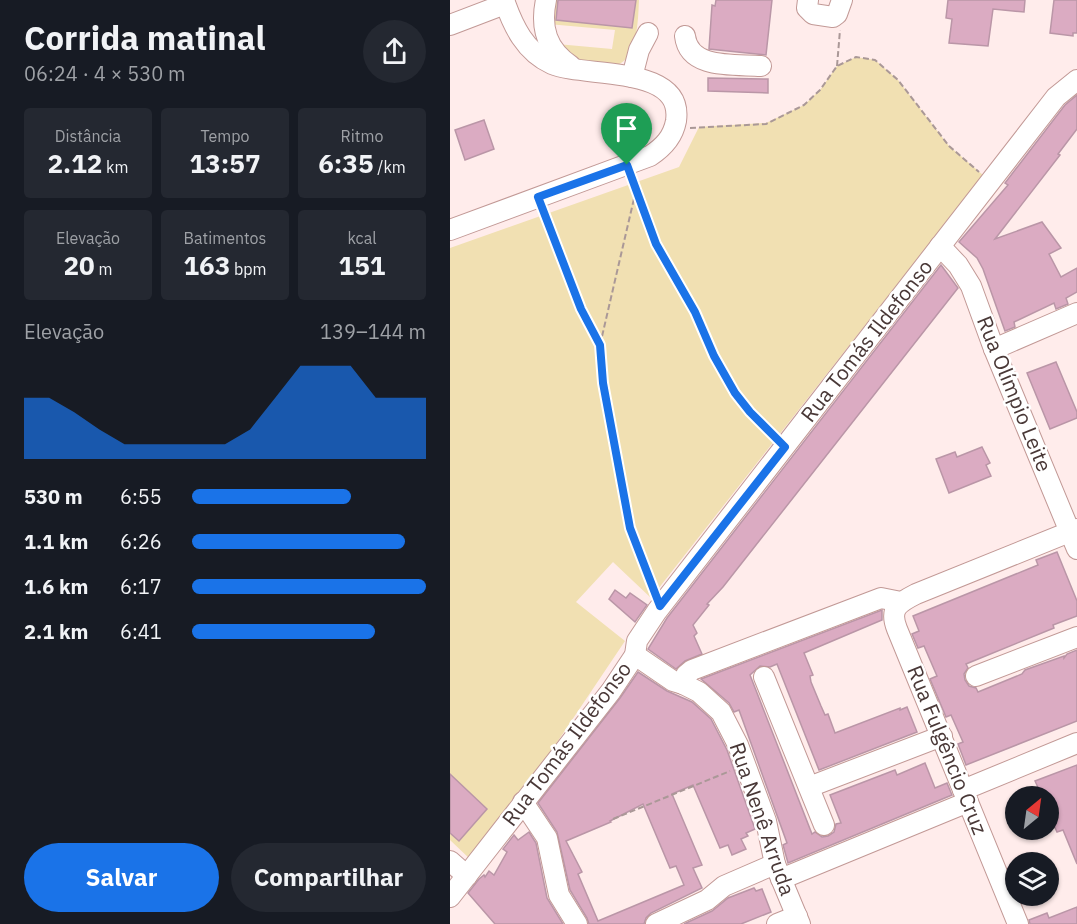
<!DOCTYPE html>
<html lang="pt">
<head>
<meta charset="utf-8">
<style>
	body { margin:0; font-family:"IBM Plex Sans",sans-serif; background:#242831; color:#f1f3f6; height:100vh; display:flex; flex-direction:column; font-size:22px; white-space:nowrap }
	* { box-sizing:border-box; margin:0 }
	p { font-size:20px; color:#9ea1a6 }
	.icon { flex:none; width:33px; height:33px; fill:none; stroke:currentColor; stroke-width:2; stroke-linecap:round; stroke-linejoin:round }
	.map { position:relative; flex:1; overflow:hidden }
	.sheet { display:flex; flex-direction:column; background:#171b24; width:450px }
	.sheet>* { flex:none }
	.needle { width:39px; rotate:29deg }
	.buttons { position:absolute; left:555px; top:786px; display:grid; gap:12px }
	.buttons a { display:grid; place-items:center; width:54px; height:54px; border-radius:50%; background:#171b24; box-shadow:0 2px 4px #0004; font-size:30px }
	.pin { position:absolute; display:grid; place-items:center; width:51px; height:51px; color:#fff; margin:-62px -26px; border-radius:50% 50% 50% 0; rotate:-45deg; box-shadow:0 0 6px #0007 }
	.pin .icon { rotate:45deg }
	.round { display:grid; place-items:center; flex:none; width:63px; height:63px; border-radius:32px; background:#242831 }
	.summary { display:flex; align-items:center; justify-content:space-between; height:102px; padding:0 24px }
	h1 { font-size:33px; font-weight:700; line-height:45px }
	.stats { display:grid; grid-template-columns:repeat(3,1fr); gap:9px; height:102px; padding:6px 24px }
	.stats div { display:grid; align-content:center; border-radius:6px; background:#242831; text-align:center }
	.stats b { font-size:26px; font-weight:700 }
	.stats small { font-size:16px; font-weight:400 }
	.stats p { font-size:16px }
	.chart { height:168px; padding:12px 24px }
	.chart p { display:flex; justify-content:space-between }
	.chart svg { width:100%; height:108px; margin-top:6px; fill:#1a73e8; opacity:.7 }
	.primary-button { display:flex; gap:12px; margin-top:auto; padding:12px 24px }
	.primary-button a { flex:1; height:69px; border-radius:36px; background:#1a73e8; color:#fff; font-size:24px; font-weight:700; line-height:69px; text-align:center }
	.primary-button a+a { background:#242831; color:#f1f3f6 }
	ul { padding:0 24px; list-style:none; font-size:20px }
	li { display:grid; grid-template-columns:96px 72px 1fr; align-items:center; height:45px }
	li i { height:15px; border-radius:8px; background:#1a73e8 }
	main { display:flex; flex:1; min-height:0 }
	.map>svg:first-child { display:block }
</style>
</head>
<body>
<main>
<section class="sheet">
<div class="summary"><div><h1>Corrida matinal</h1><p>06:24 · 4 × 530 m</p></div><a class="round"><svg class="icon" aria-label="share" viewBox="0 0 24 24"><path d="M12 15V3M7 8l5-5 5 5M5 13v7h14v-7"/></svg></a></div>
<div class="stats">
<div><p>Distância</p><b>2.12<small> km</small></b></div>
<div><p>Tempo</p><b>13:57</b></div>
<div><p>Ritmo</p><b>6:35<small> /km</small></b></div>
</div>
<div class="stats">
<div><p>Elevação</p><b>20<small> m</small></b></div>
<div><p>Batimentos</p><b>163<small> bpm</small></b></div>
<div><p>kcal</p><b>151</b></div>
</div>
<div class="chart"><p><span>Elevação</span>139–144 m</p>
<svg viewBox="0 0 160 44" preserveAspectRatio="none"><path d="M0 44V19L10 19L20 25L30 32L40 38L50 38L60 38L70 38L80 38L90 32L100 19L110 6L120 6L130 6L140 19L150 19L160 19V44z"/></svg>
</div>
<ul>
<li><b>530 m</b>6:55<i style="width:68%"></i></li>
<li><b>1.1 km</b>6:26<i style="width:91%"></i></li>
<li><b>1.6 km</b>6:17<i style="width:100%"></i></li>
<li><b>2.1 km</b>6:41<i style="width:78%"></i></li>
</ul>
<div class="primary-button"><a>Salvar</a><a>Compartilhar</a></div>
</section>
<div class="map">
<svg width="627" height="924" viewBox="0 0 627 924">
	<rect width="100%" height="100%" fill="#ffeceb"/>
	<g fill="#f1e0b2">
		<path d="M 101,0 L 189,0 C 188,19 188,58 167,65 L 130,62 L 107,44 L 162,49 L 165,30 L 98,24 Z"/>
		<polygon points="406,57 425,60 448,80 499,146 533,175 201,598 163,562 126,602 175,641 69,799 21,860 0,840 0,248 229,167 249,127 316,123 354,105 370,90 387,66"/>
	</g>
	<g fill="#dbabc2" stroke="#ba96a7" stroke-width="1.5" fill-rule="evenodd">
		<polygon points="108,0 186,0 182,28 106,20"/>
		<polygon points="266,0 322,0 316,55 259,49 262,5 265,6"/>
		<polygon points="498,0 575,0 574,12 543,9 538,46 499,43 502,19 496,18"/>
		<polygon points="604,0 627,0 627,33 623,33 623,36 600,33"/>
		<polygon points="258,78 318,79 318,93 258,91"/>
		<polygon points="627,95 627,129 608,154 610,155 545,239 592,222 611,248 599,254 611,277 627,268 627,292 616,298 618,304 606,309 604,303 564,322 565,327 555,331 533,269 527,258 509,242 558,185 555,183 615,105"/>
		<polygon points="34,120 44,149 15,160 5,130"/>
		<polygon points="491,265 508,288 273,587 257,604 259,605 243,625 247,633 244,636 252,654 235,661 226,669 198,649 217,618"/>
		<polygon points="606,362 627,412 627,418 600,429 577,373"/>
		<polygon points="532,447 540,463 536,465 541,476 499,493 486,459 505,452 507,457"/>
		<polygon points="607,552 627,601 627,616 603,625 604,628 516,664 518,668 514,674 515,680 519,686 526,688 528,692 572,674 575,670 614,656 614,658 617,654 627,650 627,721 516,765 508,744 513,742 501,715 496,717 480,679 487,676 474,646 468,648 462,634 469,631 463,616 588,565 586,560"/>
		<polygon points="165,590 176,598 180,593 197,605 185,622 159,599"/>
		<polygon points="432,610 432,620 354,653 363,675 360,676 361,682 371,706 375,715 378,714 385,733 450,708 450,710 457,707 467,732 369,770 327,664 320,667 310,666 300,675 362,834 365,832 372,837 378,836 384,832 386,824 391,823 380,795 445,770 447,775 475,763 485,788 497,783 502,795 338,863 333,845 337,843 289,710 284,712 279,703 251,679"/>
		<path d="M 188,672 L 217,691 L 242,702 L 261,719 L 277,750 L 305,829 L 296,833 L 298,836 L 291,839 L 296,849 L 282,855 L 278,845 L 270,848 L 243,785 L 222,794 L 252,865 L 243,868 L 252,888 L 201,913 L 196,918 L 194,924 L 139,924 L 137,918 L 120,890 L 107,832 L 88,803 L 170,698 ZM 193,804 L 220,868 L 226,866 L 234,885 L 148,921 L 128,874 L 132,872 L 116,841 L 161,822 L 160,821 Z"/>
		<polygon points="627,765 627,864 613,830 607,832 598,812 598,796 592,796 585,781"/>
		<polygon points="0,774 37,809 9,841 0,833"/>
		<polygon points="79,832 86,843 97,898 113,924 45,924 18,893 29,879 34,875 35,877 39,871 44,875 57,852 53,849 64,835 68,840"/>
		<polygon points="304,888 306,891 312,889 321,912 291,924 234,924 262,911 278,898"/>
		<polygon points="627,907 627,924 580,924 579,920 597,913 599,918"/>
	</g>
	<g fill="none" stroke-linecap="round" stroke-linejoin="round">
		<g stroke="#c29996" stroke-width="22">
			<g id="minor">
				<path d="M 96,0 C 90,28 97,50 121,66"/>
				<polyline points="358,0 357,8 363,14 383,17 387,14 392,0"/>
				<polyline points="0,25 55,4"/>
				<path d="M 235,36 C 239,70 285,64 311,66"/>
				<polyline points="182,77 189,50 198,33"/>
				<path d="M 0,230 L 200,156 C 214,147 223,137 226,121 C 234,64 134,78 102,64 C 75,52 63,26 54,0"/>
				<polyline points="490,246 508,265 521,286 544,349 627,549"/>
				<polyline points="544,349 627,313"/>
				<polyline points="185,655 223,681 233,684 249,692 271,712 288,745 316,821 325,864 350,924"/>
				<polyline points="526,676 627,637"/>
				<polyline points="314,677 374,825"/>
				<polyline points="233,684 236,675 242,670 431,598 451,602"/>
				<polyline points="359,787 492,736"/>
				<polyline points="513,790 627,743"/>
				<polyline points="73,802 97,838 109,895 127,924"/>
				<polyline points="0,861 17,876"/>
				<polyline points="331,879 518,802"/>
				<polyline points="0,897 161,691 185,655 187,641 207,611 606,97 627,80"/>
				<polyline points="206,924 257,900 274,886 325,864"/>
				<polyline points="327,924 347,916"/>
				<path d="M 568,924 L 447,629 C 439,609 448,603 466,594 L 627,529"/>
			</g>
		</g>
		<g stroke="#aa9897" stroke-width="2" stroke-dasharray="6 3" stroke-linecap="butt">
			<polyline points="387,66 390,30"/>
			<polyline points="240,128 316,124 354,105 370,90 387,66 406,57 425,60 448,80 499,146 529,172"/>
			<polyline points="182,179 206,244 245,312 264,355 285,393 300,412 322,434"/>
			<polyline points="94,211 121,285 150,345 153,383 180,528 203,589"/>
			<polyline points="150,345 186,190"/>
			<polyline points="163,819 280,771"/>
		</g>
		<use href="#minor" stroke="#fff" stroke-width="20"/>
	</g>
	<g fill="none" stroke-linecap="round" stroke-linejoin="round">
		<g stroke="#fff" stroke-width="12">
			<polygon id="route" points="177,165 206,244 245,312 264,356 285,393 300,412 335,447 210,606 180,528 153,383 150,345 131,309 88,197"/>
		</g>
		<use href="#route" stroke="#1a73e8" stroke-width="8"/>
	</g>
	<g text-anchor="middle" stroke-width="5" stroke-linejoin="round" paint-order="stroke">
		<g font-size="21" fill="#493837" stroke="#fff">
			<text transform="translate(417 341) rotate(-52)" y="7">Rua Tomás Ildefonso</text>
			<text transform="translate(564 394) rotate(68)" y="7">Rua Olímpio Leite</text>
			<text transform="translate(117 744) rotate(-53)" y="7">Rua Tomás Ildefonso</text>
			<text transform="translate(497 750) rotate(68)" y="7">Rua Fulgêncio Cruz</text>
			<text transform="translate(312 819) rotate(71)" y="7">Rua Nenê Arruda</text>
		</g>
	</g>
</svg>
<div class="buttons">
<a><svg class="needle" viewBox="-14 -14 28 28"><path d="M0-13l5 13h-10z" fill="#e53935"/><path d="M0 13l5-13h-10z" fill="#9ea1a6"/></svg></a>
<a><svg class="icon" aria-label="layers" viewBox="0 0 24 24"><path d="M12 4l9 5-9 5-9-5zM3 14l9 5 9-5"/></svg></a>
</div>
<div class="pin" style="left:177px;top:165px;background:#1e9e55"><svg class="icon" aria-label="arrive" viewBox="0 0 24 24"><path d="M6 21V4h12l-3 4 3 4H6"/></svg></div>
</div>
</main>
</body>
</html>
